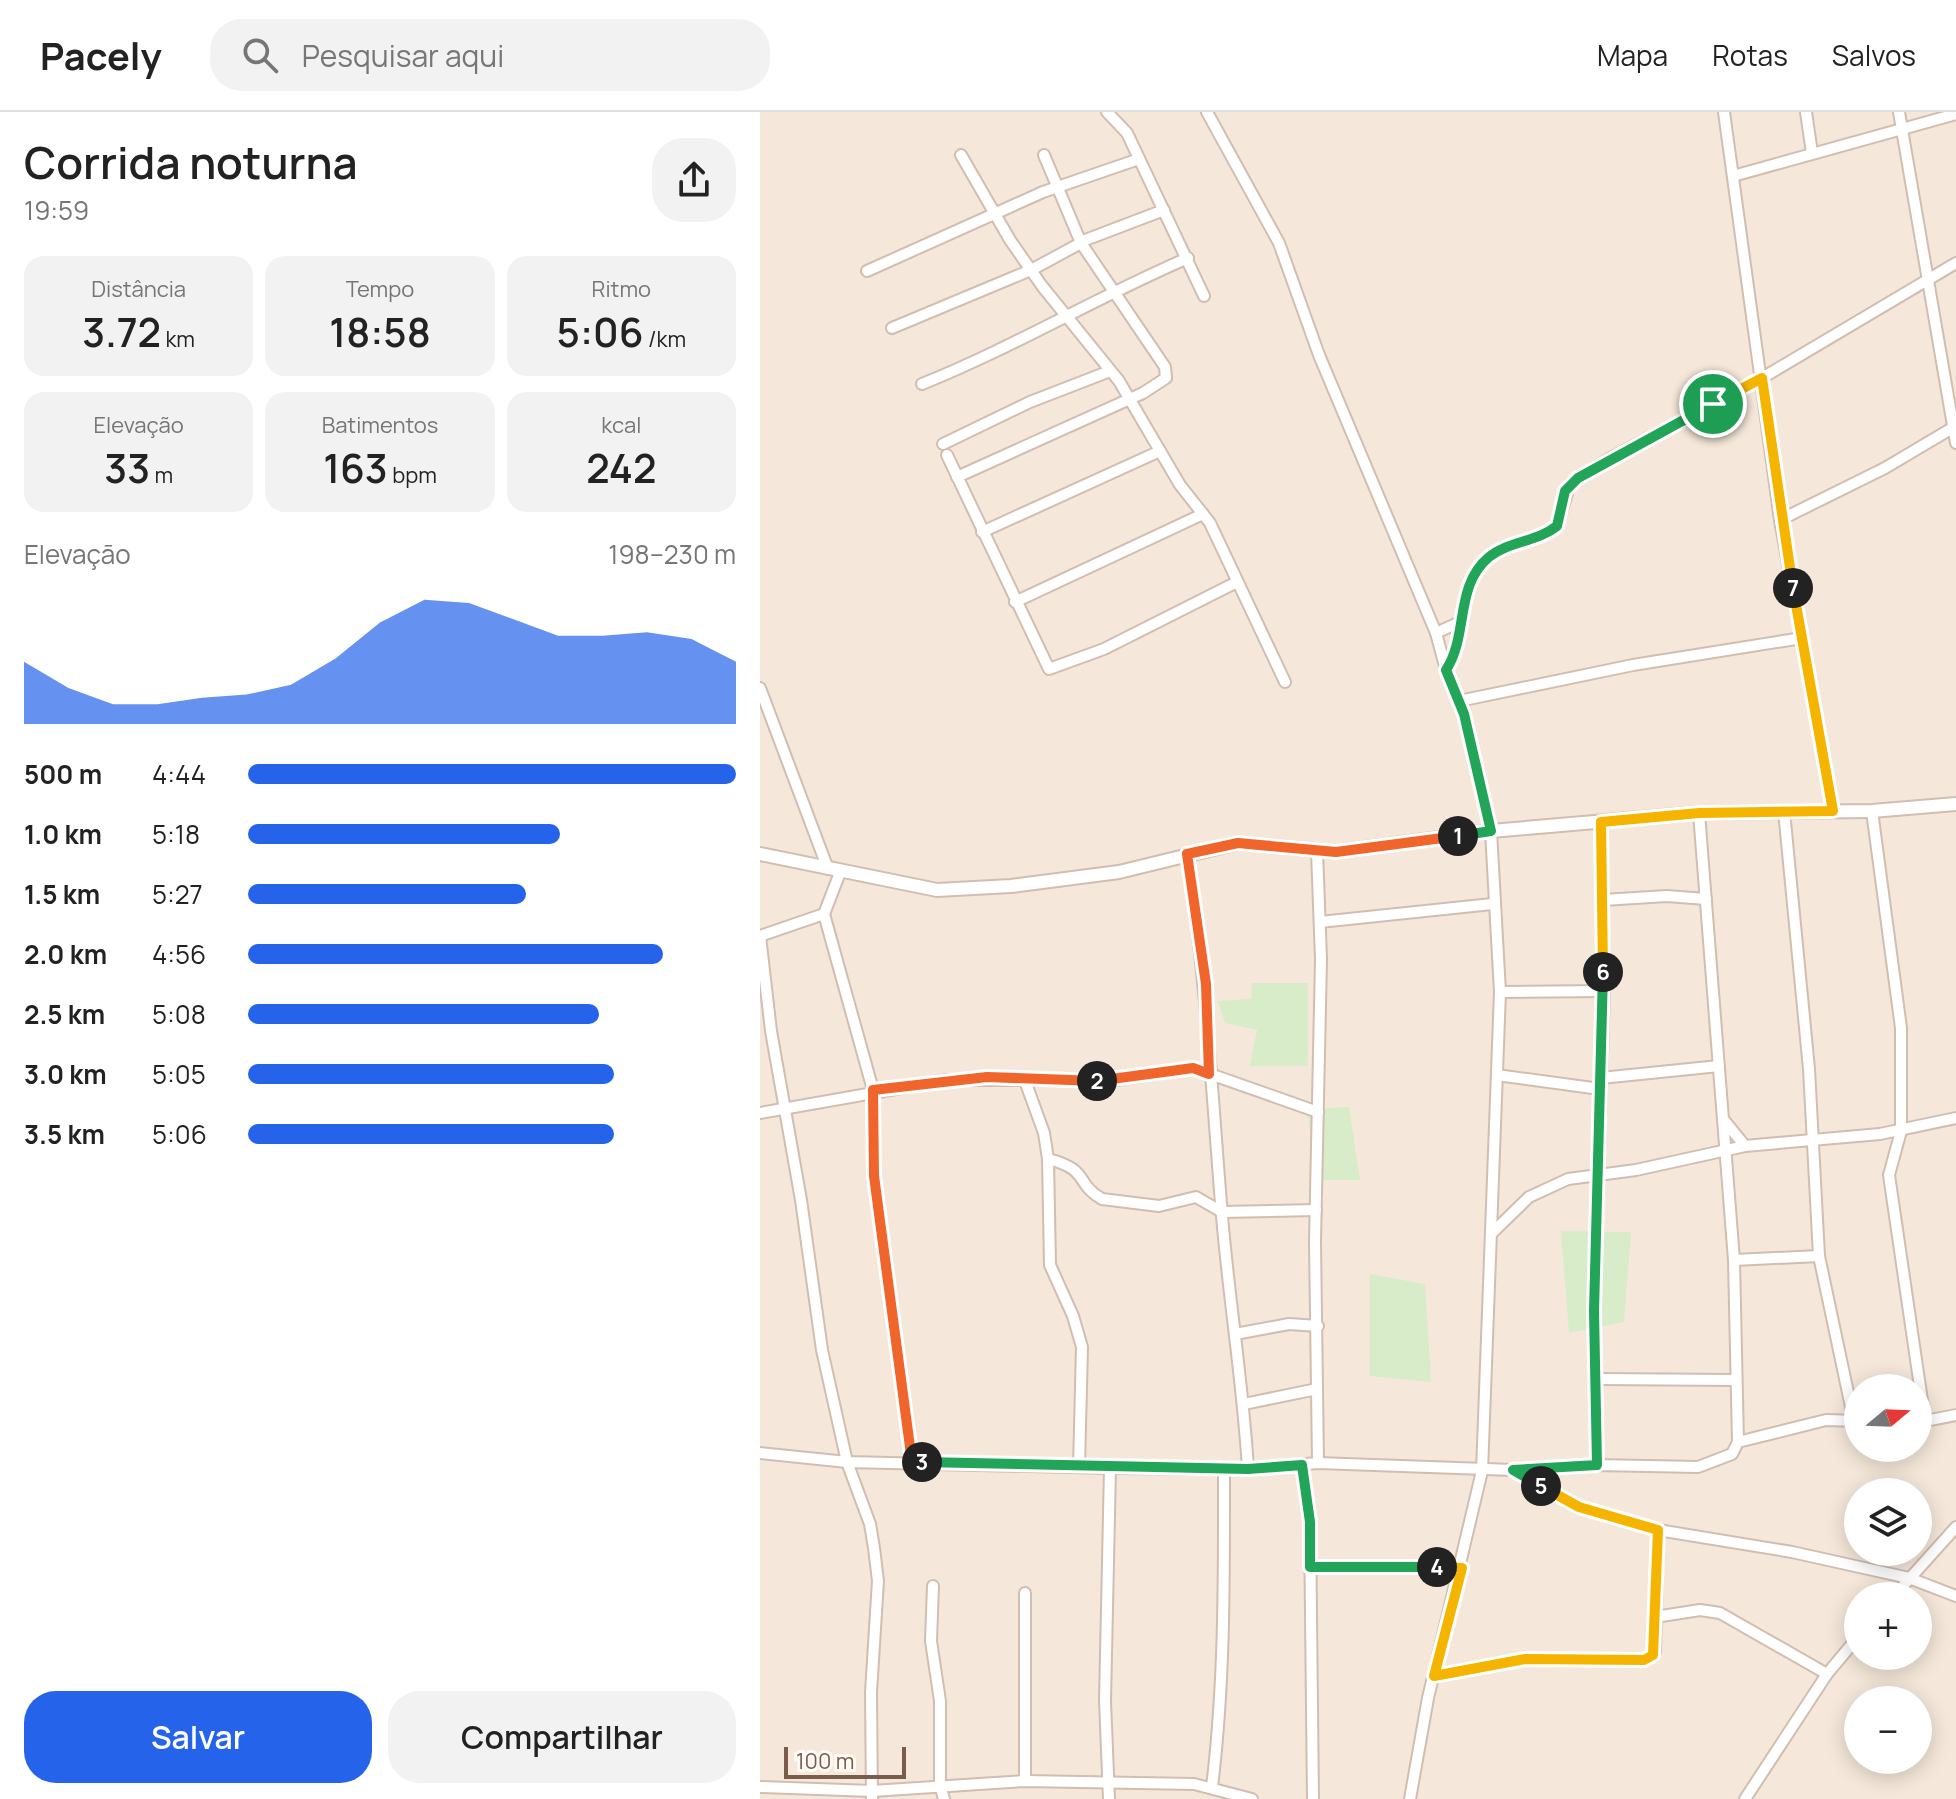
<!DOCTYPE html>
<html lang="pt">
<head>
<meta charset="utf-8">
<style>
	body { margin:0; font-family:Manrope,sans-serif; background:#f2f2f2; color:#222; height:100vh; display:flex; flex-direction:column; font-size:30px; white-space:nowrap }
	* { box-sizing:border-box; margin:0 }
	p { font-size:26px; color:#767676 }
	.icon { flex:none; width:44px; height:44px; fill:none; stroke:currentColor; stroke-width:2; stroke-linecap:round; stroke-linejoin:round }
	.map { position:relative; flex:1; overflow:hidden }
	.side { display:flex; flex-direction:column; background:#fff; width:760px }
	.side>* { flex:none }
	.needle { width:52px; rotate:71deg }
	.tools { position:absolute; left:1084px; top:1262px; display:grid; gap:16px }
	.tools a { display:grid; place-items:center; width:88px; height:88px; border-radius:50%; background:#fff; box-shadow:0 4px 20px #0003; font-size:40px }
	.scale { position:absolute; left:24px; bottom:20px; width:122px; box-sizing:border-box; padding-left:8px; border:4px solid #7a5c4d; border-top:0; font-size:22px; line-height:28px; white-space:nowrap; color:#7a5c4d; -webkit-text-stroke:6px #fffaf3; paint-order:stroke }
	.pin { position:absolute; display:grid; place-items:center; width:68px; height:68px; color:#fff; margin:-34px; border:4px solid #fff; border-radius:50%; box-shadow:0 2px 8px #0007 }
	.km { position:absolute; width:40px; height:40px; margin:-20px; border-radius:50%; background:#222; color:#fff; font-size:22px; line-height:40px; text-align:center }
	.round { display:grid; place-items:center; flex:none; width:84px; height:84px; border-radius:32px; background:#f2f2f2 }
	.overview { display:flex; align-items:center; justify-content:space-between; height:136px; padding:0 24px }
	h1 { font-size:44px; font-weight:600; line-height:60px }
	.figures { display:grid; grid-template-columns:repeat(3,1fr); gap:12px; height:136px; padding:8px 24px }
	.figures div { display:grid; align-content:center; border-radius:20px; background:#f2f2f2; text-align:center }
	.figures b { font-size:40px; font-weight:600 }
	.figures small { font-size:22px; font-weight:400 }
	.figures p { font-size:22px }
	.chart { height:224px; padding:16px 24px }
	.chart p { display:flex; justify-content:space-between }
	.chart svg { width:100%; height:144px; margin-top:8px; fill:#2563eb; opacity:.7 }
	.action { display:flex; gap:16px; margin-top:auto; padding:16px 24px }
	.action a { flex:1; height:92px; border-radius:32px; background:#2563eb; color:#fff; font-size:32px; font-weight:600; line-height:92px; text-align:center }
	.action a+a { background:#f2f2f2; color:#222 }
	ul { padding:0 24px; list-style:none; font-size:26px }
	li { display:grid; grid-template-columns:128px 96px 1fr; align-items:center; height:60px }
	li i { height:20px; border-radius:10px; background:#2563eb }
	header { display:flex; align-items:center; gap:48px; box-sizing:border-box; height:112px; padding:0 40px; background:#fff; border-bottom:2px solid #e0e0e0 }
	header strong { font-size:38px }
	nav { display:flex; gap:44px; margin-inline-start:auto; font-size:28px }
	.search { width:560px; height:72px; background:#f2f2f2; display:flex; align-items:center; gap:20px; box-sizing:border-box; padding:0 28px; border-radius:32px; color:#767676; font-size:30px }
	main { display:flex; flex:1; min-height:0 }
	.map>svg:first-child { display:block }
</style>
</head>
<body>
<header>
<strong>Pacely</strong>
<div class="search"><svg class="icon" aria-label="search" viewBox="0 0 24 24"><circle cx="10" cy="10" r="6"/><path d="M15 15l6 6"/></svg>Pesquisar aqui</div>
<nav><a>Mapa</a><a>Rotas</a><a>Salvos</a></nav>
</header>
<main>
<section class="side">
<div class="overview"><div><h1>Corrida noturna</h1><p>19:59</p></div><a class="round"><svg class="icon" aria-label="share" viewBox="0 0 24 24"><path d="M12 15V3M7 8l5-5 5 5M5 13v7h14v-7"/></svg></a></div>
<div class="figures">
<div><p>Distância</p><b>3.72<small> km</small></b></div>
<div><p>Tempo</p><b>18:58</b></div>
<div><p>Ritmo</p><b>5:06<small> /km</small></b></div>
</div>
<div class="figures">
<div><p>Elevação</p><b>33<small> m</small></b></div>
<div><p>Batimentos</p><b>163<small> bpm</small></b></div>
<div><p>kcal</p><b>242</b></div>
</div>
<div class="chart"><p><span>Elevação</span>198–230 m</p>
<svg viewBox="0 0 160 44" preserveAspectRatio="none"><path d="M0 44V25L10 33L20 38L30 38L40 36L50 35L60 32L70 24L80 13L90 6L100 7L110 12L120 17L130 17L140 16L150 18L160 25V44z"/></svg>
</div>
<ul>
<li><b>500 m</b>4:44<i style="width:100%"></i></li>
<li><b>1.0 km</b>5:18<i style="width:64%"></i></li>
<li><b>1.5 km</b>5:27<i style="width:57%"></i></li>
<li><b>2.0 km</b>4:56<i style="width:85%"></i></li>
<li><b>2.5 km</b>5:08<i style="width:72%"></i></li>
<li><b>3.0 km</b>5:05<i style="width:75%"></i></li>
<li><b>3.5 km</b>5:06<i style="width:75%"></i></li>
</ul>
<div class="action"><a>Salvar</a><a>Compartilhar</a></div>
</section>
<div class="map">
<svg width="1196" height="1687" viewBox="0 0 1196 1687">
	<rect width="100%" height="100%" fill="#fdf6ec"/>
	<path fill="#f5e8da" fill-rule="evenodd" d="M 0,0 L 1196,0 L 1196,1687 L 0,1687 ZM 1098,1276 L 1158,1276 L 1158,1336 L 1098,1336 ZM 1098,1380 L 1158,1380 L 1158,1440 L 1098,1440 ZM 1098,1484 L 1158,1484 L 1158,1544 L 1098,1544 ZM 1098,1588 L 1158,1588 L 1158,1648 L 1098,1648 Z"/>
	<g fill="#d8ecc9">
		<polygon points="492,871 548,871 548,954 490,954 497,918 465,911 458,889 491,887"/>
		<polygon points="589,995 600,1068 557,1068 547,997"/>
		<polygon points="801,1119 871,1120 864,1210 809,1221"/>
		<polygon points="610,1162 665,1172 671,1270 610,1264"/>
	</g>
	<g fill="none" stroke-linecap="round" stroke-linejoin="round">
		<g stroke="#d1beb0" stroke-width="14">
			<g id="minor">
				<polyline points="347,0 367,21 444,184"/>
				<polyline points="447,0 519,131 559,243 676,521 686,558 704,602 731,719 740,880 722,1359 668,1586 650,1687"/>
				<polyline points="964,0 1020,408 1073,699"/>
				<polyline points="1046,0 1052,41"/>
				<polyline points="1139,0 1196,331"/>
				<polyline points="201,43 250,128 282,174 359,269 420,373 450,411 525,570"/>
				<polyline points="973,64 1196,2"/>
				<polyline points="320,130 404,98"/>
				<polyline points="107,159 283,80 379,47"/>
				<polyline points="132,216 271,158 321,131"/>
				<path d="M 162,272 C 254,235 337,185 428,146"/>
				<polyline points="183,332 270,290 350,259"/>
				<polyline points="187,343 289,557 344,537 477,470"/>
				<polyline points="197,365 383,281 406,266 405,255 321,131 284,43"/>
				<polyline points="1020,408 1125,356 1194,315"/>
				<polyline points="222,420 400,339"/>
				<polyline points="255,490 443,402"/>
				<polyline points="676,521 702,509"/>
				<path d="M 686,558 C 709,522 694,474 729,445 C 749,429 777,430 797,414 L 810,372 L 849,347 L 1002,266 L 1196,151"/>
				<polyline points="0,576 68,757"/>
				<polyline points="699,589 873,553 1042,526"/>
				<polyline points="1024,699 1049,957 1059,1144 1094,1309"/>
				<polyline points="1112,699 1141,916 1141,1019 1129,1063 1165,1309"/>
				<polyline points="939,701 974,1148 978,1330"/>
				<polyline points="557,739 561,847 555,1129 558,1351"/>
				<path d="M 427,742 C 446,863 452,982 462,1104 C 469,1188 483,1272 488,1357"/>
				<polyline points="843,788 907,784 946,787"/>
				<polyline points="64,802 113,978 114,1064 152,1350"/>
				<polyline points="560,810 732,792"/>
				<polyline points="0,824 11,919 41,1088 62,1238 87,1350 110,1412 114,1436 118,1469 111,1580 112,1687"/>
				<polyline points="0,824 64,802 81,758"/>
				<polyline points="740,880 844,879"/>
				<polyline points="737,963 840,977"/>
				<polyline points="264,966 284,1021 288,1047 290,1153 313,1204 322,1235 319,1355"/>
				<polyline points="841,966 959,954"/>
				<polyline points="0,1001 187,968 356,968 433,956 558,1000"/>
				<polyline points="963,1007 985,1034"/>
				<path d="M 288,1047 C 331,1058 314,1071 342,1087 L 399,1094 L 436,1085 L 462,1100 L 556,1098"/>
				<polyline points="732,1121 769,1085 808,1067 876,1058 985,1034 1120,1022 1196,1006"/>
				<polyline points="974,1148 1059,1144"/>
				<polyline points="475,1222 529,1212 558,1214"/>
				<polyline points="837,1267 975,1268"/>
				<polyline points="484,1292 557,1277"/>
				<polyline points="1160,1310 1196,1303"/>
				<polyline points="0,1341 87,1350 350,1356 488,1357 558,1351 753,1358 819,1395 898,1418 1032,1440 1149,1466 1196,1484"/>
				<polyline points="542,1353 550,1410 553,1687"/>
				<polyline points="837,1353 834,1199 844,879 841,710"/>
				<polyline points="755,1358 837,1353 938,1355 972,1342 978,1330 1066,1308 1098,1309"/>
				<polyline points="550,1455 702,1456"/>
				<polyline points="173,1474 171,1529 180,1589 180,1673 184,1687"/>
				<polyline points="1134,1484 1196,1415"/>
				<polyline points="895,1505 940,1498 960,1501 1067,1562"/>
				<polyline points="674,1564 765,1547 888,1547 895,1539 898,1418"/>
				<polyline points="265,1669 265,1481"/>
				<polyline points="0,1675 112,1679 265,1669 434,1672 492,1687"/>
				<path d="M 452,1675 C 465,1568 464,1464 464,1357"/>
				<polyline points="349,1687 345,1589 350,1356"/>
				<polyline points="985,1687 1067,1562 1098,1525"/>
			</g>
		</g>
		<g stroke="#d1beb0" stroke-width="16">
			<polyline id="tertiary" points="0,742 177,778 251,774 359,760 478,731 576,740 731,719 939,701 1112,699 1196,692"/>
		</g>
		<use href="#minor" stroke="#fff" stroke-width="10"/>
		<use href="#tertiary" stroke="#fff" stroke-width="12"/>
	</g>
	<g fill="none" stroke-linecap="round" stroke-linejoin="round">
		<g stroke="#fff" stroke-width="16">
			<path id="split-1" d="M 698,724 L 731,719 L 704,602 L 686,558 C 709,523 694,474 729,445 C 749,429 777,430 797,414 L 805,379 L 818,366 L 953,292"/>
		</g>
		<g stroke="#fff" stroke-width="16">
			<polyline id="split-2" points="337,969 433,956 449,962 446,872 427,742 478,731 576,740 698,724"/>
		</g>
		<g stroke="#fff" stroke-width="16">
			<polyline id="split-3" points="162,1350 152,1350 114,1064 113,978 227,965 337,969"/>
		</g>
		<g stroke="#fff" stroke-width="16">
			<polyline id="split-4" points="162,1350 488,1357 542,1353 550,1410 550,1455 677,1455"/>
		</g>
		<g stroke="#fff" stroke-width="16">
			<polyline id="split-5" points="677,1455 702,1456 674,1564 765,1547 884,1548 893,1543 898,1418 819,1395 781,1374"/>
		</g>
		<g stroke="#fff" stroke-width="16">
			<polyline id="split-6" points="781,1374 753,1358 837,1353 834,1199 843,860"/>
		</g>
		<g stroke="#fff" stroke-width="16">
			<polyline id="split-7" points="843,860 841,710 939,701 1073,699 1033,476"/>
		</g>
		<g stroke="#fff" stroke-width="16">
			<polyline id="split-8" points="953,292 1002,266 1033,476"/>
		</g>
		<use href="#split-1" stroke="#22a559" stroke-width="10"/>
		<use href="#split-2" stroke="#f0652b" stroke-width="10"/>
		<use href="#split-3" stroke="#f0652b" stroke-width="10"/>
		<use href="#split-4" stroke="#22a559" stroke-width="10"/>
		<use href="#split-5" stroke="#f5b400" stroke-width="10"/>
		<use href="#split-6" stroke="#22a559" stroke-width="10"/>
		<use href="#split-7" stroke="#f5b400" stroke-width="10"/>
		<use href="#split-8" stroke="#f5b400" stroke-width="10"/>
	</g>
</svg>
<div class="tools">
<a><svg class="needle" viewBox="-14 -14 28 28"><path d="M0-13l5 13h-10z" fill="#e53935"/><path d="M0 13l5-13h-10z" fill="#767676"/></svg></a>
<a><svg class="icon" aria-label="layers" viewBox="0 0 24 24"><path d="M12 4l9 5-9 5-9-5zM3 14l9 5 9-5"/></svg></a>
<a>+</a>
<a>−</a>
</div>
<div class="scale">100 m</div>
<div class="pin" style="left:953px;top:292px;background:#1e9e55"><svg class="icon" aria-label="arrive" viewBox="0 0 24 24"><path d="M6 21V4h12l-3 4 3 4H6"/></svg></div>
<b class="km" style="left:698px;top:724px">1</b>
<b class="km" style="left:337px;top:969px">2</b>
<b class="km" style="left:162px;top:1350px">3</b>
<b class="km" style="left:677px;top:1455px">4</b>
<b class="km" style="left:781px;top:1374px">5</b>
<b class="km" style="left:843px;top:860px">6</b>
<b class="km" style="left:1033px;top:476px">7</b>
</div>
</main>
</body>
</html>
